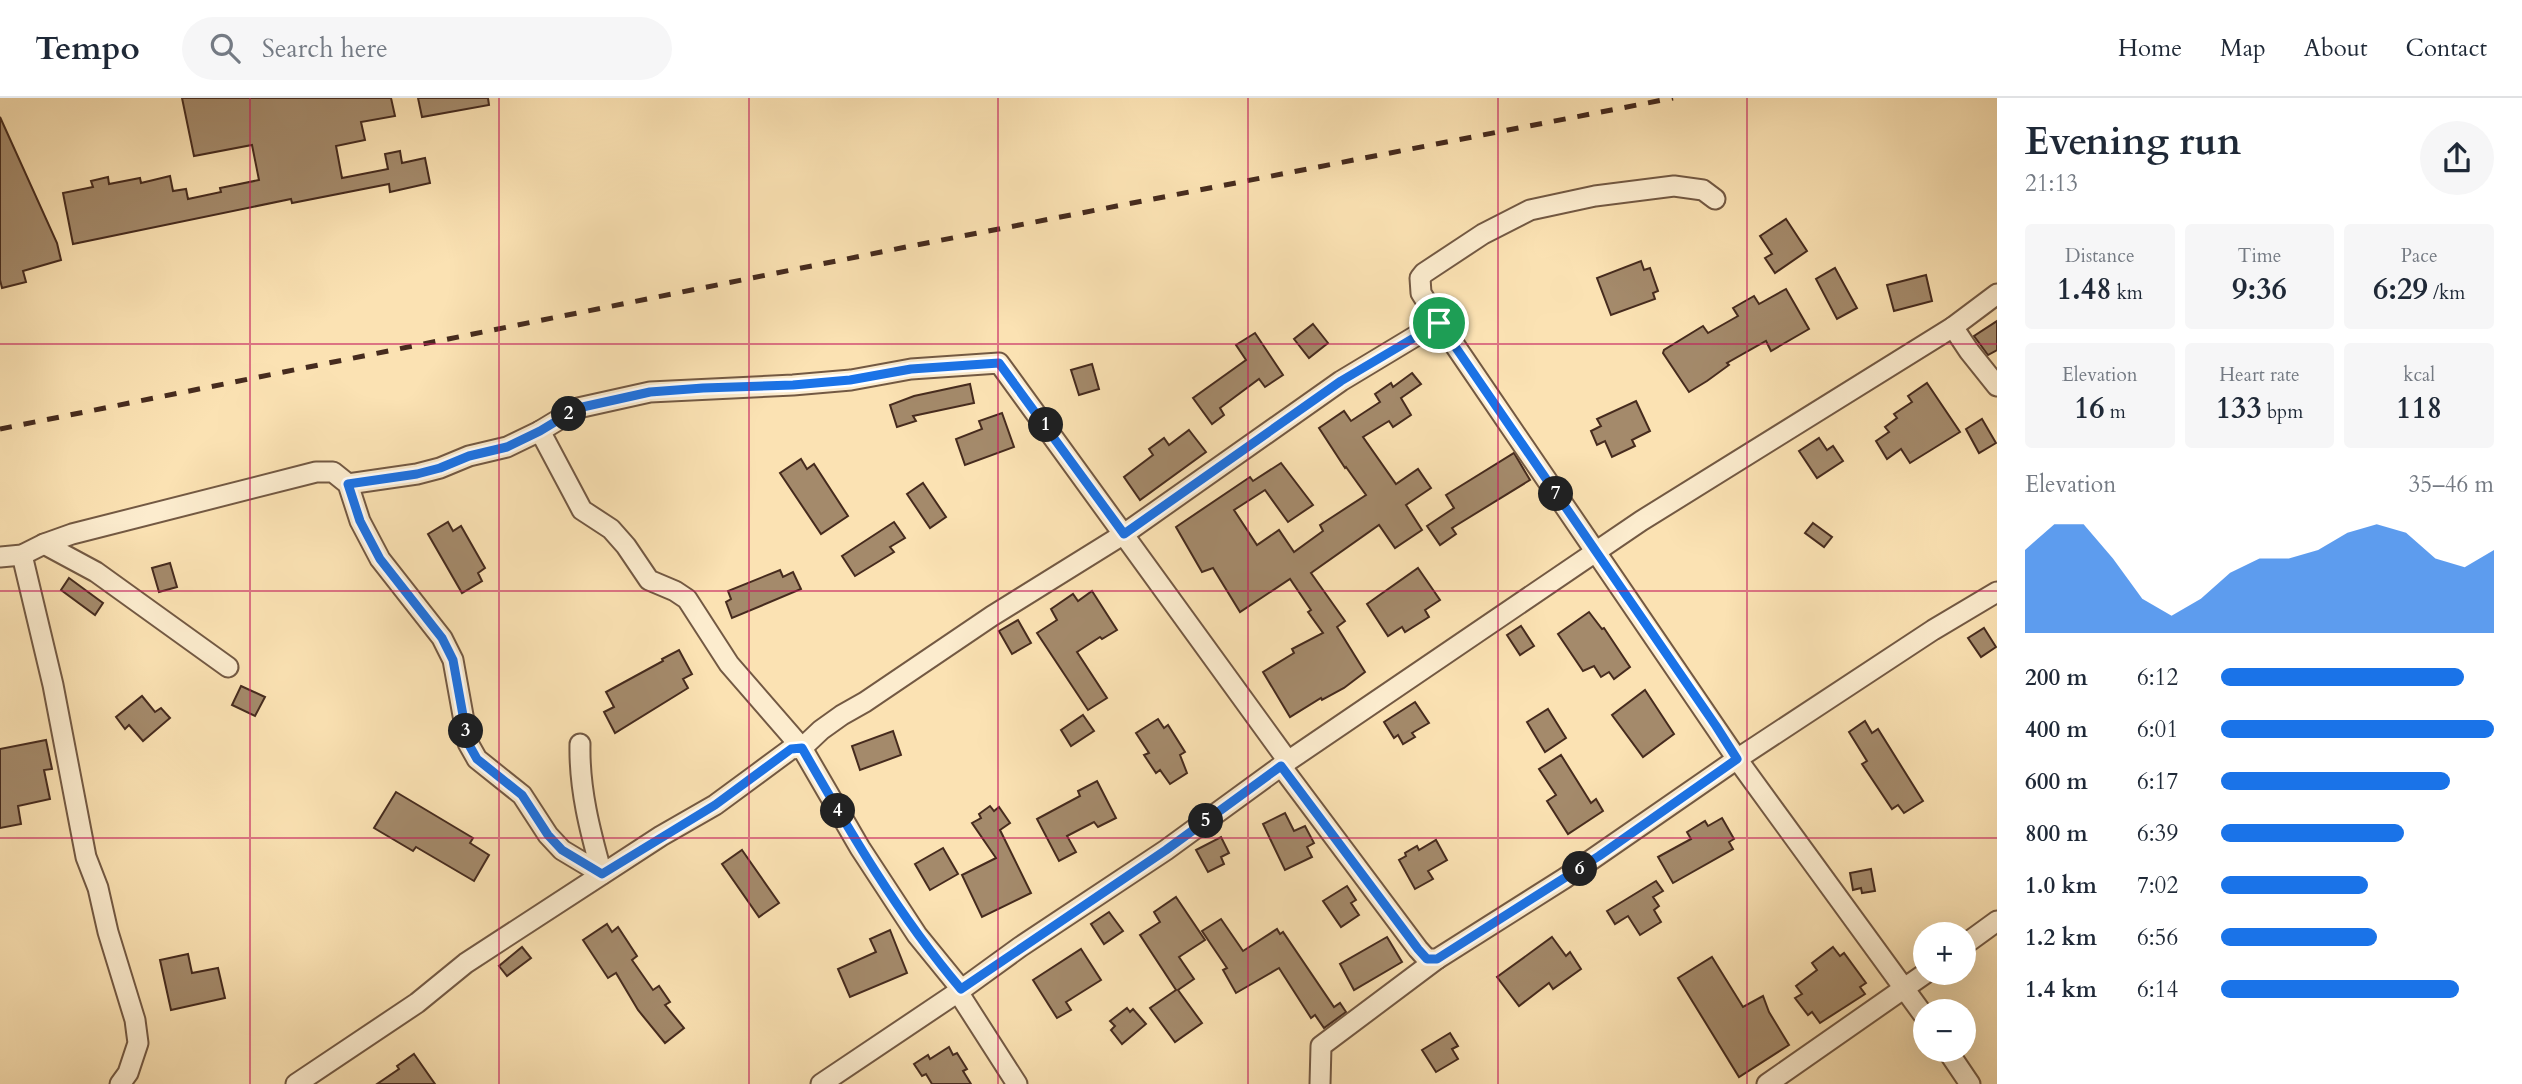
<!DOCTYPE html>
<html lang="en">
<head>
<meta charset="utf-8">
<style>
	body { margin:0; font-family:Cardo,serif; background:#f6f6f7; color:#1f2937; height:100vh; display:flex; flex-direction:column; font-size:26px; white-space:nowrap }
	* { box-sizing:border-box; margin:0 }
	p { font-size:23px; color:#747a83 }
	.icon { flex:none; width:38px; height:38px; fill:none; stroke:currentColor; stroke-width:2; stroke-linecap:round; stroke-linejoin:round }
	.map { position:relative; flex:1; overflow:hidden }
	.panel { display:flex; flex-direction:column; background:#fff; width:525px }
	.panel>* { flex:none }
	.fabs { position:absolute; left:1913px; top:824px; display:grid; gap:14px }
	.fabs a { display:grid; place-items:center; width:63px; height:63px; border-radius:50%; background:#fff; box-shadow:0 7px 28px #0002; font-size:35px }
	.pin { position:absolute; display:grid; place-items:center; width:60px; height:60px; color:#fff; margin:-30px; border:4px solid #fff; border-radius:50%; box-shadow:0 2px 7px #0007 }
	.km { position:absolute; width:35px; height:35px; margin:-18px; border-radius:50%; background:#222; color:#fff; font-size:19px; line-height:35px; text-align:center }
	.round { display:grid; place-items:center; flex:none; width:74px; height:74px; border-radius:37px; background:#f6f6f7 }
	.overview { display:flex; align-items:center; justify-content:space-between; height:119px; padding:0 28px }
	h1 { font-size:38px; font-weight:800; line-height:52px }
	.metrics { display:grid; grid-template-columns:repeat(3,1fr); gap:10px; height:119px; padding:7px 28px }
	.metrics div { display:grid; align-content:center; border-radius:7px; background:#f6f6f7; text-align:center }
	.metrics b { font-size:30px; font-weight:800 }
	.metrics small { font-size:19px; font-weight:400 }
	.metrics p { font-size:19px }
	.chart { height:196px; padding:14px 28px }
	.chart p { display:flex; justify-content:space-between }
	.chart svg { width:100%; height:126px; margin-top:7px; fill:#1a73e8; opacity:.7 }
	ul { padding:0 28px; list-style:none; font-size:23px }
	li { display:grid; grid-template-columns:112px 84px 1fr; align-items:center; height:52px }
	li i { height:18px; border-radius:9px; background:#1a73e8 }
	header { display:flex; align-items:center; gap:42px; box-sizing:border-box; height:98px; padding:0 35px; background:#fff; border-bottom:2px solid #e0e1e3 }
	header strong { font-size:33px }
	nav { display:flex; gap:38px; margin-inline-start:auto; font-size:24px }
	.search { width:490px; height:63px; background:#f6f6f7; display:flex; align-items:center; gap:18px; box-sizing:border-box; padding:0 24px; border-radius:38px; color:#747a83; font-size:26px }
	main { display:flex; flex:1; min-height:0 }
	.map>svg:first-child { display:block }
</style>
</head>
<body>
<header>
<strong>Tempo</strong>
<div class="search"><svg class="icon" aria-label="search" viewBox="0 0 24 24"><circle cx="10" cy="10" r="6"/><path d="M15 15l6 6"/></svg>Search here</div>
<nav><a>Home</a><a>Map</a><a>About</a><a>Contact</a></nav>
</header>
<main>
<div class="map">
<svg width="1997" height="986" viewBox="0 0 1997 986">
	<rect width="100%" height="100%" fill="#fbe2b3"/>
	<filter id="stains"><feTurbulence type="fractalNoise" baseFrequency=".00286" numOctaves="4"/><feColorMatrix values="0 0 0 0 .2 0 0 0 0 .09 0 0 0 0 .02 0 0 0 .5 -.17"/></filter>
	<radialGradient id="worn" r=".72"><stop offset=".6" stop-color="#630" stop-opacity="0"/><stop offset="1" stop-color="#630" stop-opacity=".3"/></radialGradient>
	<g fill="#a48a6b" stroke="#462b1e" stroke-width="2">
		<polygon points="182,0 391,0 395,18 361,24 365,42 336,48 342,80 388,71 385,56 400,53 402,65 425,60 430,85 390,94 389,86 292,105 291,101 73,146 63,95 93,89 91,83 108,79 109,86 140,80 141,85 170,78 173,93 186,91 188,101 221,94 220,90 259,82 252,47 194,58"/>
		<polygon points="418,0 488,0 489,7 422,19"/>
		<polygon points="0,19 57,145 61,162 23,173 26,184 2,190 0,182"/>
		<polygon points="1786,121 1807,153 1775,175 1765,160 1772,156 1760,138"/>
		<polygon points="1641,163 1644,172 1650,170 1658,193 1653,195 1655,201 1611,217 1597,180"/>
		<polygon points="1835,170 1857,210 1837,221 1816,181"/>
		<polygon points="1926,177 1932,203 1894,213 1887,187"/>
		<polygon points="1786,191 1809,231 1771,253 1766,243 1727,265 1729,267 1707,283 1689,294 1663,255 1664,252 1703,228 1708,235 1738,218 1733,210 1754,198 1759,206"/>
		<polygon points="1997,223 1997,252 1988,257 1974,238"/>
		<polygon points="1313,226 1328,245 1309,260 1294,241"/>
		<polygon points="1255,235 1283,277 1265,289 1259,281 1220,310 1224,317 1212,326 1193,300 1246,262 1236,247"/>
		<polygon points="1092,266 1099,291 1079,297 1071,272"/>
		<polygon points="1412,275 1421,286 1401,300 1411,317 1393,329 1389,323 1363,339 1396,386 1418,371 1431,390 1406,407 1422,432 1395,450 1379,427 1311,475 1345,523 1337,529 1365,574 1344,590 1322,602 1321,600 1290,619 1263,574 1294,555 1292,551 1323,535 1308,514 1311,512 1290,481 1240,514 1213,470 1202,474 1176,429 1250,379 1253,383 1281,365 1313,407 1288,424 1265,392 1234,412 1257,447 1279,432 1294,454 1323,433 1320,427 1366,397 1346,369 1345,370 1319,330 1344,313 1351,323 1380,304 1375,296 1391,285 1393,289"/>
		<polygon points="1927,285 1960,334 1910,365 1901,351 1887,361 1876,343 1889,334 1885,329 1897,320 1894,316 1912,304 1908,298"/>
		<polygon points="970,286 974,305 913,318 916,323 897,329 890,307 914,298"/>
		<polygon points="1636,303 1650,333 1632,342 1635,348 1612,359 1605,343 1597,347 1591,333 1601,328 1597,321"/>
		<polygon points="1002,315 1014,349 965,367 956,341 982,331 979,323"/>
		<polygon points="1982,321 1996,345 1979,355 1966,331"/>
		<polygon points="1189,332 1206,354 1140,402 1124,379 1153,357 1149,351 1164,340 1169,347"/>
		<polygon points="1819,340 1827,352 1833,348 1843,363 1817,380 1799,353"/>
		<polygon points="1514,355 1530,382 1452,430 1456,436 1440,447 1427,428 1454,410 1446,397"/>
		<polygon points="801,361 807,371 814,366 848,418 821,436 780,375"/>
		<polygon points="923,385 946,419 930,430 907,396"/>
		<polygon points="448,424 453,433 461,428 485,470 478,475 482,483 462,495 428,436"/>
		<polygon points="894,424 905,440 890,449 894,454 855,478 842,458"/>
		<polygon points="1813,425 1832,439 1824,449 1805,435"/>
		<polygon points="170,465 177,489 159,494 152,470"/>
		<polygon points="1418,470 1440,502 1425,512 1429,519 1405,534 1402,529 1388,538 1367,506"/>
		<polygon points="780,472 783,479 793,474 801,491 732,520 726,504 731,501 728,493"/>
		<polygon points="69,480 103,505 95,517 61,492"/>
		<polygon points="1092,493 1117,532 1102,541 1100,539 1077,554 1107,600 1088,612 1037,535 1057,522 1051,511 1073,496 1078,503"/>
		<polygon points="1589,514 1602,531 1604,530 1630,569 1614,581 1609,574 1601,579 1594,568 1583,573 1558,536"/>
		<polygon points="1018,522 1031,545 1012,556 999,533"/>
		<polygon points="1521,528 1534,548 1520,557 1507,537"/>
		<polygon points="1984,530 1996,549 1981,559 1968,540"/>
		<polygon points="679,552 692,576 683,581 688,590 615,635 604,614 614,609 606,594 663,563 662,561"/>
		<polygon points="241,588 265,599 255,618 232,607"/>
		<polygon points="1645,592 1674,636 1643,659 1612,617"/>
		<polygon points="142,598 155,614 161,610 170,620 143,643 129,627 125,631 116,619"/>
		<polygon points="1415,604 1429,625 1412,635 1415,639 1403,646 1398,637 1394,640 1384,624"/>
		<polygon points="1548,611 1566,640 1545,654 1527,624"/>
		<polygon points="1083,617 1094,633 1071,648 1061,632"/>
		<polygon points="1158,621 1164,630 1168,627 1185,654 1180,657 1187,675 1170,686 1160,672 1156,675 1144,657 1149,655 1136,635"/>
		<polygon points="1865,623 1872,635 1878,631 1923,703 1904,715 1898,707 1892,711 1862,666 1867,663 1849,634"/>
		<polygon points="893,633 901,657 860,672 852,648"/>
		<polygon points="46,642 52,671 44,672 50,701 18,708 21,726 0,730 0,651"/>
		<polygon points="1561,657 1591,705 1596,701 1603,713 1568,736 1547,703 1556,697 1539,671"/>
		<polygon points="1097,683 1116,720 1098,729 1094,724 1067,738 1076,754 1059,763 1037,721 1080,698 1078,693"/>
		<polygon points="396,694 473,740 470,745 489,757 474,783 416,749 413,753 374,730"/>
		<polygon points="990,708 994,713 999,709 1010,725 1000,732 1031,795 982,819 962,777 996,760 972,725 981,720 979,716"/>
		<polygon points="1285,715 1294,733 1305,728 1314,745 1307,749 1312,759 1285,772 1263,726"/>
		<polygon points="1722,720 1734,741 1729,744 1733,751 1673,785 1658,759 1691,741 1687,734 1705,723 1708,728"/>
		<polygon points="1221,739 1229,755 1221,759 1224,766 1208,774 1196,752"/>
		<polygon points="1436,742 1447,762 1428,773 1433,781 1415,791 1399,762 1406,758 1405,755 1417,748 1419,752"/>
		<polygon points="943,750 958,776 930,792 915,766"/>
		<polygon points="742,752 779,805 759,819 722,766"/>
		<polygon points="1871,771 1875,793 1862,795 1861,790 1853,792 1850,775"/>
		<polygon points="1656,783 1663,793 1653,799 1659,808 1654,812 1661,824 1640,837 1628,818 1615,826 1607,813"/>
		<polygon points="1347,788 1356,802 1351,805 1359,817 1341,829 1323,803"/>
		<polygon points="1176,799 1205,842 1179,859 1194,881 1178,892 1202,925 1175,944 1150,910 1176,892 1140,837 1160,824 1154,814"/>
		<polygon points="1109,814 1123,833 1104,846 1091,826"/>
		<polygon points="1221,821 1243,853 1277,831 1280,836 1283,834 1334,909 1340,905 1346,914 1324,930 1315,917 1311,920 1279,870 1236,895 1223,872 1227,870 1202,833"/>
		<polygon points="607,826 612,834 618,829 637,858 632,862 653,892 659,888 670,904 665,907 684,930 665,945 638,912 616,875 608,880 583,842"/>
		<polygon points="890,832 907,875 850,899 838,871 876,854 870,841"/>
		<polygon points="1387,839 1402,864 1354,892 1340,866"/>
		<polygon points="1552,839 1566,858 1570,854 1581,871 1553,891 1549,885 1519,908 1497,879"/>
		<polygon points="522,849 531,860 507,878 499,868"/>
		<polygon points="1833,849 1840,858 1844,855 1866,885 1860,889 1865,896 1820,925 1812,914 1808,917 1795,900 1802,896 1796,888 1817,872 1812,865"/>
		<polygon points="1081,851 1101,882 1066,904 1071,912 1057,920 1033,882"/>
		<polygon points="188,856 192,875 218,870 225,900 171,912 160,862"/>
		<polygon points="1712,859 1743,909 1763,898 1769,914 1789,947 1739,979 1678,880"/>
		<polygon points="1127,910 1130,914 1133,911 1146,926 1122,946 1111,932 1115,928 1110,923"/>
		<polygon points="1450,935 1458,948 1452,951 1458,961 1436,974 1422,952"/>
		<polygon points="949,949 953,957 957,955 967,971 963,973 971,986 932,986 926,976 922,978 914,966 928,957 930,961"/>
		<polygon points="414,956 435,986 377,986 399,971 397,968"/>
	</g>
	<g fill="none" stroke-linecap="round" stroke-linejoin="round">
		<g stroke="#735943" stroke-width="23">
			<g id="street">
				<polyline points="1715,101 1703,92 1674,88 1595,98 1530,112 1483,136 1424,175 1420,180 1421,195 1439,224 1737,661 1925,919"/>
				<polyline points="1953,229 1969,253 1997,288"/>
				<polyline points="540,333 578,310 650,294 793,287 851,282 911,271 999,265 1288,663"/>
				<polyline points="348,386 417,376 440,370 469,358 507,349 540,333 582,412 611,431 626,448 649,482 675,493 687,501 729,566 802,650 860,750 917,837 961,891"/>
				<polyline points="44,446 96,474 228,569"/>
				<polyline points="22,457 53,587 86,759 98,790 108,834 135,922 138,945 128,975 120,986"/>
				<path d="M 0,459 L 22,457 L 44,446 L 72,436 L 316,374 L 333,374 L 348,386 L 360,423 L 380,461 L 442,540 L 453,562 L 468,645 L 477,661 L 522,697 L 548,737 L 562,752 L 602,776 C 590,733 579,691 580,646"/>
				<polyline points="1281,668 1418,851 1427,861 1437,861 1565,780 1737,661 1933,532 1997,494"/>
				<polyline points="1964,847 1997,823"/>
				<polyline points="958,894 1017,986"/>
				<polyline points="1947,952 1970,986"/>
				<polyline points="296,986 417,905 466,865 661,738 715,707 791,651 802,650 821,632 842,617 865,604 992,518 1124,436 1341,283 1439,224"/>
				<polyline points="821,986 958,894 1020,849 1166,752 1288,663 1641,423 1953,229 1997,196"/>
				<polyline points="1320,986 1321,948 1437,861"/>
				<polyline points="1767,986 1926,875"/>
			</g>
		</g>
		<use href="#street" stroke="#fcecce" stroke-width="19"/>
		<polyline stroke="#462b1e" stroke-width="5" stroke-dasharray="12 12" stroke-linecap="butt" points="0,331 906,149 1673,0"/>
	</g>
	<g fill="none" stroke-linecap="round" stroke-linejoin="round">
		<g stroke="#fff" stroke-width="14">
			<path id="route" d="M 1439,225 L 1716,628 L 1737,661 L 1599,758 L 1437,861 L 1427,861 L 1418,851 L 1281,668 L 1166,752 L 961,891 C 898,817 850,734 802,650 L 791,651 L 715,707 L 602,776 L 562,752 L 548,737 L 522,697 L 477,661 L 468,645 L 453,562 L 442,540 L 380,461 L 360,423 L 348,386 L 417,376 L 440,370 L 469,358 L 507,349 L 540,333 L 578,310 L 650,294 L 703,290 L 793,287 L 850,282 L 911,271 L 999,265 L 1124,436 L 1341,283 Z"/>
		</g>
		<use href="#route" stroke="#1a73e8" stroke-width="9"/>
	</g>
	<path fill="none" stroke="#c2185b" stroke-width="2" stroke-opacity="0.55" d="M 250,0 L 250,986M 499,0 L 499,986M 749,0 L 749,986M 998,0 L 998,986M 1248,0 L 1248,986M 1498,0 L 1498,986M 1747,0 L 1747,986M 0,246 L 1997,246M 0,493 L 1997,493M 0,740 L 1997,740"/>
	<rect width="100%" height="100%" filter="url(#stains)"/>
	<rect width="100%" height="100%" fill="url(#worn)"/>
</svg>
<div class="fabs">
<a>+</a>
<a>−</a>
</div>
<div class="pin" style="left:1439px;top:225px;background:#1e9e55"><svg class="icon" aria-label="arrive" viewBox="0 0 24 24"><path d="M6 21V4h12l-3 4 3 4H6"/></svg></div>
<b class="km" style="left:1046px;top:327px">1</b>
<b class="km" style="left:569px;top:316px">2</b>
<b class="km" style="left:466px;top:633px">3</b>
<b class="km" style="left:838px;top:713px">4</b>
<b class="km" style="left:1206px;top:723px">5</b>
<b class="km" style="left:1580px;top:771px">6</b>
<b class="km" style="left:1556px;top:396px">7</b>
</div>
<section class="panel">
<div class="overview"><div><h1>Evening run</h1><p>21:13</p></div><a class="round"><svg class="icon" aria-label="share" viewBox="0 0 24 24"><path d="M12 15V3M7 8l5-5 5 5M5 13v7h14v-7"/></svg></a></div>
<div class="metrics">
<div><p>Distance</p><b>1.48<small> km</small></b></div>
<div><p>Time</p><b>9:36</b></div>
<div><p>Pace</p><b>6:29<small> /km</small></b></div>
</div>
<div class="metrics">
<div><p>Elevation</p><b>16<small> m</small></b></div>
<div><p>Heart rate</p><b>133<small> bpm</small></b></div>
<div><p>kcal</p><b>118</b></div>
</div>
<div class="chart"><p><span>Elevation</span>35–46 m</p>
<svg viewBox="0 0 160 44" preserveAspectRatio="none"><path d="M0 44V15L10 6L20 6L30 18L40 32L50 38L60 32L70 23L80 18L90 18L100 15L110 9L120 6L130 9L140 18L150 21L160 15V44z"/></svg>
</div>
<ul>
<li><b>200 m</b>6:12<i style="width:89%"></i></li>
<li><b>400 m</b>6:01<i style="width:100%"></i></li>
<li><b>600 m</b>6:17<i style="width:84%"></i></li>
<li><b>800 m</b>6:39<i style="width:67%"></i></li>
<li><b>1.0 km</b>7:02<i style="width:54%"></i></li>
<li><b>1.2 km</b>6:56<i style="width:57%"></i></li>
<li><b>1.4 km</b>6:14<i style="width:87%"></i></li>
</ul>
</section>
</main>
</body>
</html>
